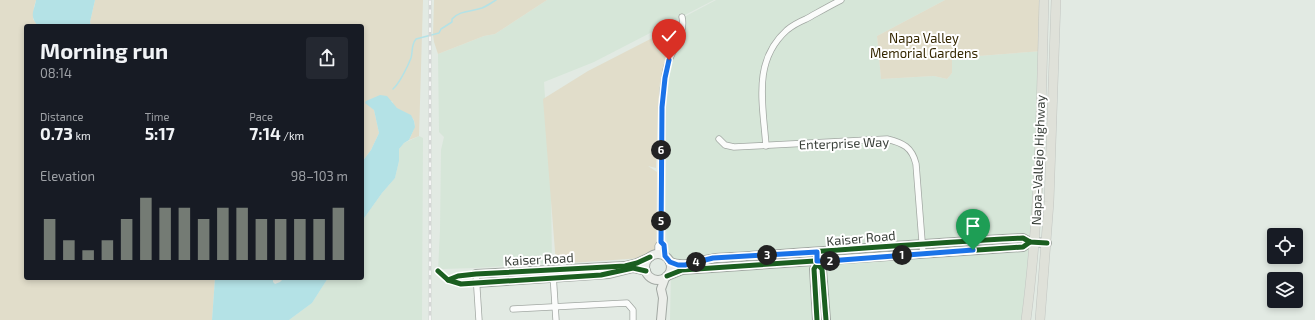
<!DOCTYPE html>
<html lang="en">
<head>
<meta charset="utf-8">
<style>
	body { margin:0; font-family:"Exo 2",sans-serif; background:#242831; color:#f1f3f6; height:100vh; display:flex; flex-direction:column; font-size:15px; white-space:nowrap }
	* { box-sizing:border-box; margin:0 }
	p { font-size:13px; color:#9ea1a6 }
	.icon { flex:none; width:22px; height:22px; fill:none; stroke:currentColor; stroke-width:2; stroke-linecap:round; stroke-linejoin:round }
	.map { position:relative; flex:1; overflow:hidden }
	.sheet { position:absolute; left:24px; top:24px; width:340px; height:256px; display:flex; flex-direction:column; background:#171b24; border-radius:4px; box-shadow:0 2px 6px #0003 }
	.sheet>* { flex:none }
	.tools { position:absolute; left:1267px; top:228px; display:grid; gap:8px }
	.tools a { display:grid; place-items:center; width:36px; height:36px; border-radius:4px; background:#171b24; box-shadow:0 2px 6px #0003; font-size:20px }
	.pin { position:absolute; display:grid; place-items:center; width:34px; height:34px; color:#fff; margin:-41px -17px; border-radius:50% 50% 50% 0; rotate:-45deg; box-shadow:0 0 4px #0007 }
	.pin .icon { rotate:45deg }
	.km { position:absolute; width:20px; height:20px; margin:-10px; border-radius:50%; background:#222; color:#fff; font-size:11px; line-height:20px; text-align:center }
	.round { display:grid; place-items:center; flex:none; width:42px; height:42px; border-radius:4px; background:#242831 }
	.summary { display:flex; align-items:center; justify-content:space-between; height:68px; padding:0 16px }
	h1 { font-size:22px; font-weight:700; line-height:30px }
	.metrics { display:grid; grid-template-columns:repeat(3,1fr); gap:6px; height:68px; padding:4px 16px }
	.metrics div { display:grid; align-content:center }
	.metrics b { font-size:17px; font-weight:700 }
	.metrics small { font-size:11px; font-weight:400 }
	.metrics p { font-size:11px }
	.chart { height:112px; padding:8px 16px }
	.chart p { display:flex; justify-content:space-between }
	.chart svg { width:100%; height:72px; margin-top:4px; stroke:#747b74; stroke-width:6 }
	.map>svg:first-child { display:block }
</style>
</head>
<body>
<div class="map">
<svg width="1315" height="320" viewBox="0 0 1315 320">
	<rect width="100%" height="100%" fill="#e2eae3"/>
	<g fill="#d6e6d8">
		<polygon points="547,0 714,0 594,62 544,82 551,189 552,263 475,268 442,269 438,271 440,230 441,150 444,137 439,132 438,54 484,36 495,34"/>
		<polygon points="716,0 945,0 877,36 881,79 934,76 947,79 952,73 952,58 1043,51 1026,320 670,320 671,273 667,250 665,212 663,107 668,68 685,30 684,17"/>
		<polygon points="419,136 423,138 422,320 289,320 312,303 328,278 362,278 362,221 382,193 395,178 399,161 399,149 404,143"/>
	</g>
	<g fill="#e1ddca">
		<polygon points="0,0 36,0 34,7 33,19 38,26 26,26 26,278 215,278 212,320 0,320"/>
		<path d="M 95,0 L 423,0 L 419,136 L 409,140 C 426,108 399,120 392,101 L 368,104 L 374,110 L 379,133 L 371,150 L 362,162 L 362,26 L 91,26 L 90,22 Z"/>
		<polygon points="434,0 547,0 495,34 484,36 438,54 434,42 433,35"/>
		<polygon points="945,0 1044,0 1043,51 952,58 952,73 947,79 934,76 881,79 877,36"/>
		<polygon points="664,32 673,35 672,41 665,61 660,82 658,107 656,168 648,166 657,172 656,257 557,264 564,252 556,264 543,99 588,71"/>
	</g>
	<g fill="#b4e2e6">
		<path d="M 36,0 L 95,0 L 90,22 L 91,26 L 38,26 C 29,15 34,12 36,0 Z"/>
		<polygon points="380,95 387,96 397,108 411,115 414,121 415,127 409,140 404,143 399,149 399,161 395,178 382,193 362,221 362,162 371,150 379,133 374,110 365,103 366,101"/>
		<polygon points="215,278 273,278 273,282 275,284 280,282 284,278 328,278 312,303 289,320 212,320"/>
	</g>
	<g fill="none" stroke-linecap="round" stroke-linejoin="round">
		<path stroke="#b4e2e6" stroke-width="1.5" d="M 393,89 C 399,84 408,66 411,58 C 413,51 411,45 416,39 L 439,33 L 441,29 L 452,22 L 452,19 C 460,10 471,12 482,8 C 487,6 491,3 496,0"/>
		<g stroke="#a2a8a3" stroke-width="7">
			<g id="street">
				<path d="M 719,139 L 725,145 L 734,147 L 887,139 C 903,143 912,147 916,164 L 923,254"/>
				<path d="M 766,146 C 763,104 752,61 787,30 C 793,25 799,22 806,19 C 817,13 829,6 841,0"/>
				<polyline points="661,242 664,245 665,256"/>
				<path d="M 658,254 L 658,246 L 661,242 L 661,231 L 662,107 C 663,93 663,79 667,66 C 672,49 686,35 682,17"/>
				<polyline points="476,274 479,320"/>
				<polyline points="553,274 556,320"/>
				<polyline points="513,309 627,303 633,310 633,320"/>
			</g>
		</g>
		<g stroke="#a2a8a3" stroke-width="10">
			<g id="secondary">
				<circle cx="658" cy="267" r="13"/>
				<path d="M 670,262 C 685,268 696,261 711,259 C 718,257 725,258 732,257 C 829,251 926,243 1023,238 L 1030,242 L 1047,243"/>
				<polyline points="817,264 822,269 826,320"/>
				<polyline points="476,274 625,266 637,263 650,257"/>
				<polyline points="667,276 682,270 1023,247 1030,242"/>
				<polyline points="476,283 609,274 633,268 646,271"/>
				<polyline points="661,320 663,298 661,289 665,278"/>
				<polyline points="817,320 814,269 817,264 817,256"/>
			</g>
		</g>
		<g stroke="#c2c6c2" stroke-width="10">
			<g id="primary">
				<path d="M 1026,320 C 1040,214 1041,107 1044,0"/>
				<polyline points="1040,320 1049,202 1056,0"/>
			</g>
		</g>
		<use href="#street" stroke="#fbfcfb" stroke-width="5.5"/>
		<use href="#secondary" stroke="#eceeea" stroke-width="8"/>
		<use href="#primary" stroke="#dfe1d9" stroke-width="9"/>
		<g stroke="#d4d7d5" stroke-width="3">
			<polyline id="rail" points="430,320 430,0"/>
		</g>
		<use href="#rail" stroke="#fff" stroke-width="1.5" stroke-dasharray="4.5" stroke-linecap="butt"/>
		<g stroke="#fff" stroke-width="8">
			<g id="cycleway">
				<path d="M 670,262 C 685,268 696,261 711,259 C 718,257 725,258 732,257 C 829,251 926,243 1023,238 L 1030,242 L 1047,243"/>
				<polyline points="817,264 822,269 826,320"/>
				<polyline points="438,271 448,280 461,284 601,275 633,268 646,271"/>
				<polyline points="667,276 682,270 1023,247 1030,242"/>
				<polyline points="448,280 458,276 476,274 625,266 637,263 650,257"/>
				<polyline points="817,320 814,269 817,264 817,255"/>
			</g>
		</g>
		<use href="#cycleway" stroke="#1b5e20" stroke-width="5"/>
	</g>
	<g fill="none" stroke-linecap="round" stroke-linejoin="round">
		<g stroke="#fff" stroke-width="8">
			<polyline id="route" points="669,60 665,78 662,107 661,242 664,245 665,256 670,262 678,265 685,265 713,258 817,252 817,261 828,261 973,250"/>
		</g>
		<use href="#route" stroke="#1a73e8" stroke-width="5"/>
	</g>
	<g text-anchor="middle" stroke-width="4" stroke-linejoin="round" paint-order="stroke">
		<g font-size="13" fill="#352701" stroke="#fff">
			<text x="924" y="43">Napa Valley<tspan x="924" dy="15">Memorial Gardens</tspan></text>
		</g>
		<g font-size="13" fill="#393f39" stroke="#fff">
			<text transform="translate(844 143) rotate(-2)" y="5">Enterprise Way</text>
			<text transform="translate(1038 160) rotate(-88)" y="5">Napa-Vallejo Highway</text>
			<text transform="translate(861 238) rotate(-5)" y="5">Kaiser Road</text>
			<text transform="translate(539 259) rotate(-3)" y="5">Kaiser Road</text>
		</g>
	</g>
</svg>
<div class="tools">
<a><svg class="icon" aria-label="locate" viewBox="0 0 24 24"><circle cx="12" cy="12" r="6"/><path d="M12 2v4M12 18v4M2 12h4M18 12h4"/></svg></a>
<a><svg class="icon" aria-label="layers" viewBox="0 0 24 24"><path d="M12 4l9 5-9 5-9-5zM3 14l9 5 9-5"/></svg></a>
</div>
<div class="pin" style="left:973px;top:250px;background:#1e9e55"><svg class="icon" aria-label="arrive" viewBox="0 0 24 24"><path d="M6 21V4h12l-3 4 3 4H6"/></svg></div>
<div class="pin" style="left:669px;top:60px;background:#d93025"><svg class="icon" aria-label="check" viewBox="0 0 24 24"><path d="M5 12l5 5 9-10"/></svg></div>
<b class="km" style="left:902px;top:255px">1</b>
<b class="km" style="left:830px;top:261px">2</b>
<b class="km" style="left:767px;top:255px">3</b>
<b class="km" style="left:696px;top:262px">4</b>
<b class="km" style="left:661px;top:221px">5</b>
<b class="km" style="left:661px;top:150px">6</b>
<section class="sheet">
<div class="summary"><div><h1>Morning run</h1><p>08:14</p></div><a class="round"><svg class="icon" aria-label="share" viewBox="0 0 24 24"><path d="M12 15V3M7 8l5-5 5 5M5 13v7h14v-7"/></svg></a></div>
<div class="metrics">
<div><p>Distance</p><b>0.73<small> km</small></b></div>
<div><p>Time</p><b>5:17</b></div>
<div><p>Pace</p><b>7:14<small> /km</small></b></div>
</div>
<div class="chart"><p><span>Elevation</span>98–103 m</p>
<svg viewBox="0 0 160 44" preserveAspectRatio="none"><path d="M5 44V19M15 44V32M25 44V38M35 44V32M45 44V19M55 44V6M65 44V12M75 44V12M85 44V19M95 44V12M105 44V12M115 44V19M125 44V19M135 44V19M145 44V19M155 44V12"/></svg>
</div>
</section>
</div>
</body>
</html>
